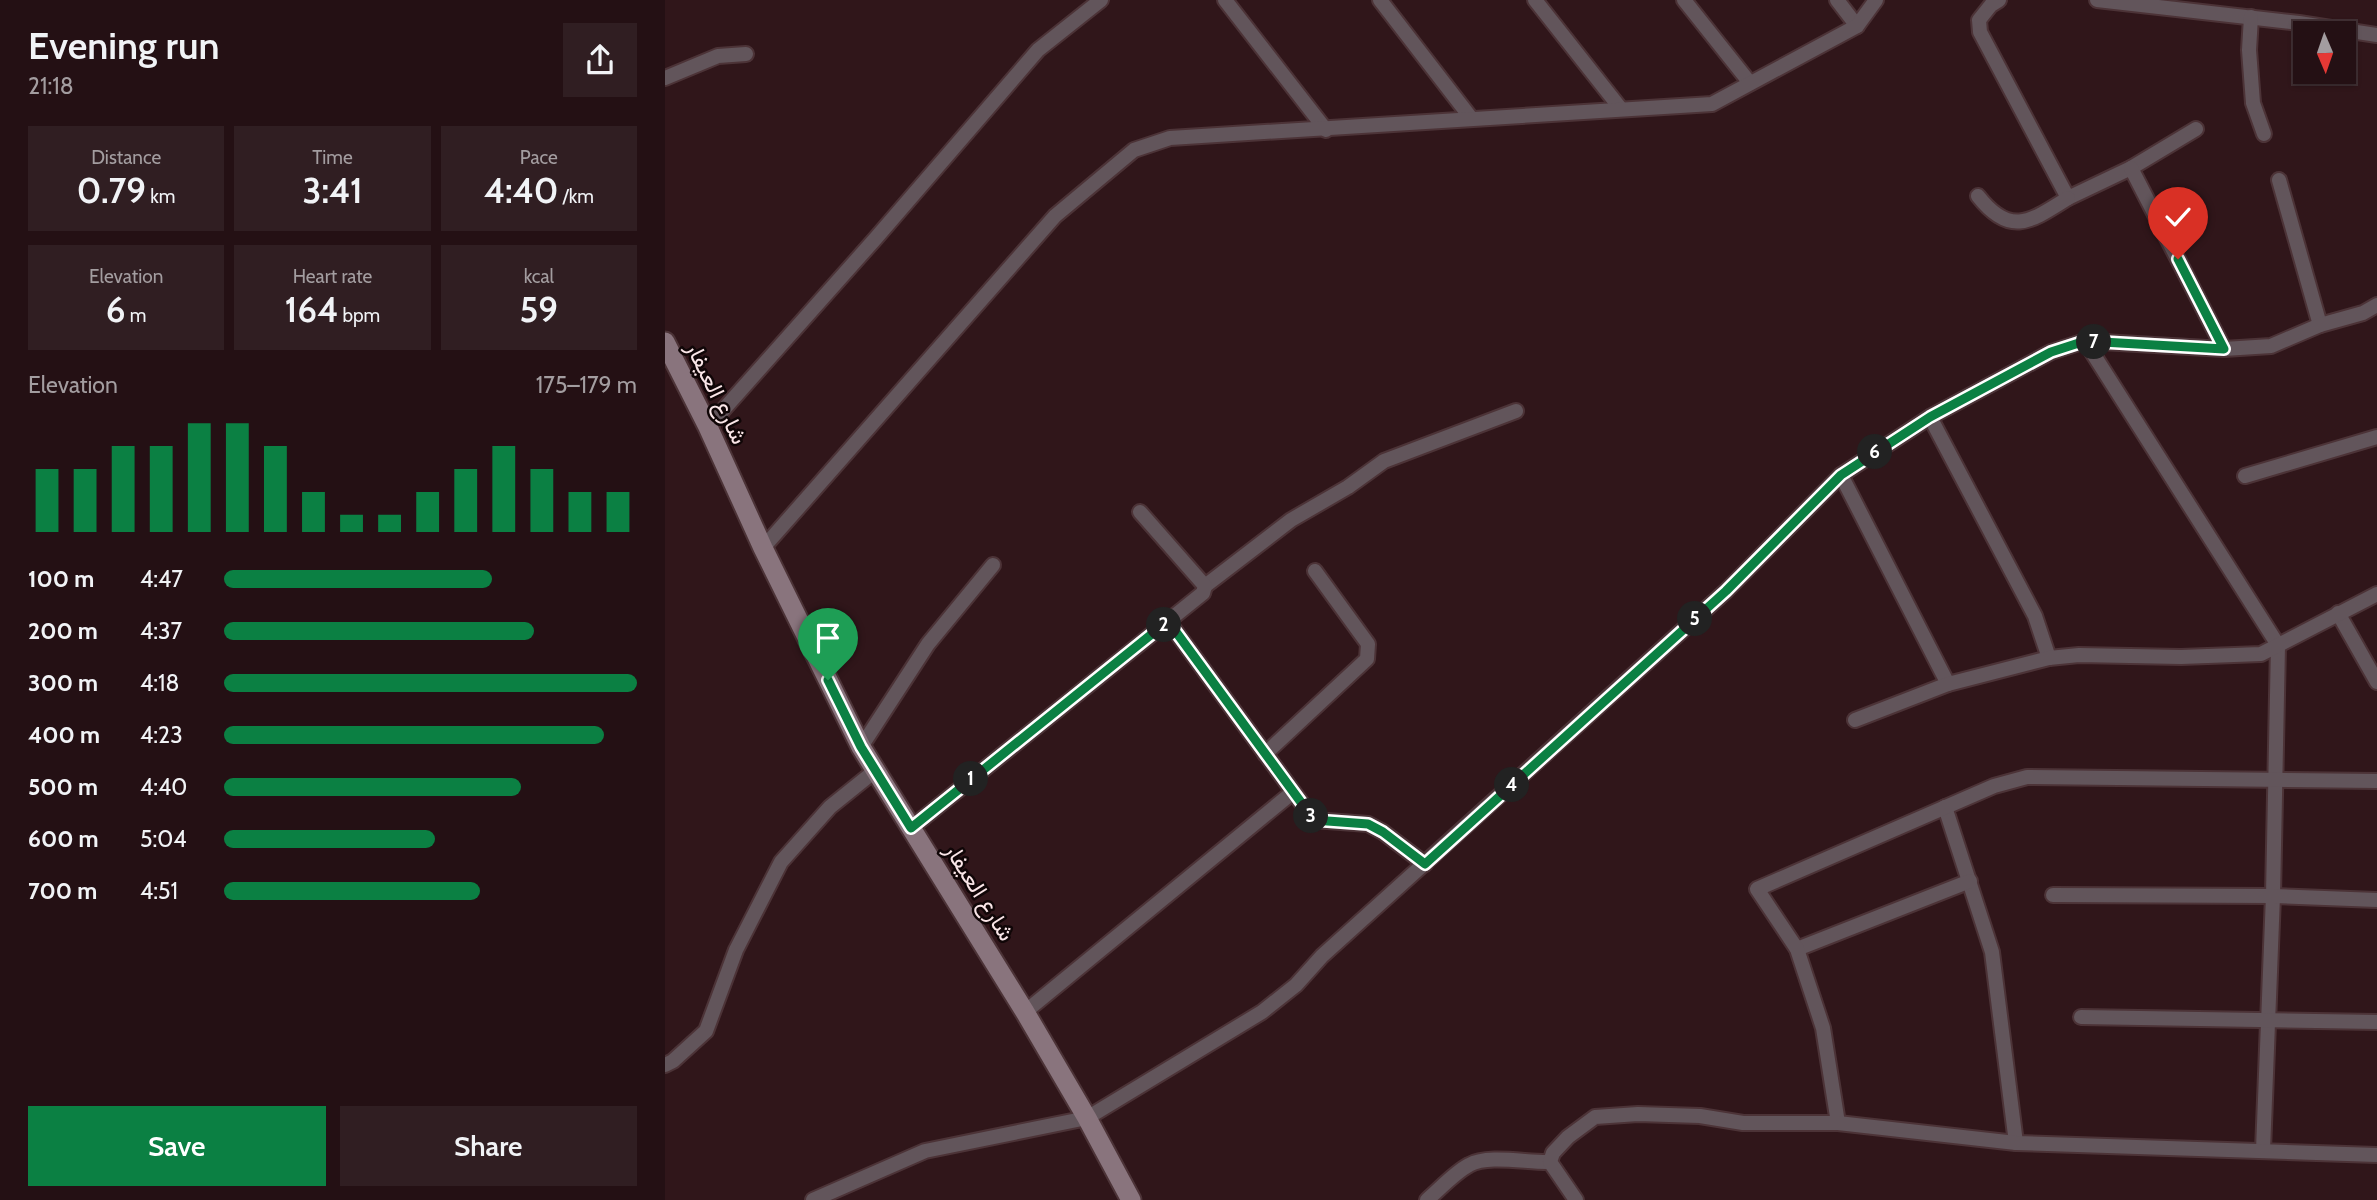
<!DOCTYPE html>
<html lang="en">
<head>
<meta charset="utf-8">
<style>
	body { margin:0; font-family:Cabin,Vazirmatn,sans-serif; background:#301e22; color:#f1f3f6; height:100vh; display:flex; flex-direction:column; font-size:26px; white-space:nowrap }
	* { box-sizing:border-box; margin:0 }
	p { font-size:23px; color:#a39da0 }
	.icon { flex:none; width:38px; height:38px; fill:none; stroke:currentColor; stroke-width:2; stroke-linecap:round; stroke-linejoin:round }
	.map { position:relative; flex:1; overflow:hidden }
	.panel { display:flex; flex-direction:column; background:#241014; width:665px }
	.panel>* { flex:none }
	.needle { width:46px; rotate:178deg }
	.fabs { position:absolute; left:1628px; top:21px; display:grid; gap:14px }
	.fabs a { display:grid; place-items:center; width:63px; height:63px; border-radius:0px; background:#241014; box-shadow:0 2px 5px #0004,0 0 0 2px #413034; font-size:35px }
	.pin { position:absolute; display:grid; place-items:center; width:60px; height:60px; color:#fff; margin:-72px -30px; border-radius:50% 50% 50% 0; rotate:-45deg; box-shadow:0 0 7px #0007 }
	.pin .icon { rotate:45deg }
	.km { position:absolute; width:35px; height:35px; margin:-18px; border-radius:50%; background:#222; color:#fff; font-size:19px; line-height:35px; text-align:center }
	.round { display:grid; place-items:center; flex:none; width:74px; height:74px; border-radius:0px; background:#301e22 }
	.summary { display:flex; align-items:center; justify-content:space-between; height:119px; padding:0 28px }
	h1 { font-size:38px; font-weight:600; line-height:52px }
	.metrics { display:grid; grid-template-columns:repeat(3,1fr); gap:10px; height:119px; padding:7px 28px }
	.metrics div { display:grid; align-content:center; border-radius:0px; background:#301e22; text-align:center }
	.metrics b { font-size:35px; font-weight:600 }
	.metrics small { font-size:19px; font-weight:400 }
	.metrics p { font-size:19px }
	.chart { height:196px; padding:14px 28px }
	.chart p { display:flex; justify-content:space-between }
	.chart svg { width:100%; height:126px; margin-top:7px; stroke:#0b8043; stroke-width:6 }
	.primary-button { display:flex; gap:14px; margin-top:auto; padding:14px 28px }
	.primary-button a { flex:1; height:80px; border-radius:0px; background:#0b8043; color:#fff; font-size:28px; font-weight:600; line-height:80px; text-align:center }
	.primary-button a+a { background:#301e22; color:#f1f3f6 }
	ul { padding:0 28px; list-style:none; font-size:23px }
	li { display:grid; grid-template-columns:112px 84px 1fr; align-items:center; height:52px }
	li i { height:18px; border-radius:9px; background:#0b8043 }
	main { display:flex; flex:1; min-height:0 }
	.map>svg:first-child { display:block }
</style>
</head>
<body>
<main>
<section class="panel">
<div class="summary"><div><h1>Evening run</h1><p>21:18</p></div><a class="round"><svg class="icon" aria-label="share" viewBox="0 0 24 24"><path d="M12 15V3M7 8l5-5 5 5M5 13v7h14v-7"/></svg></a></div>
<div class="metrics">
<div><p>Distance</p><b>0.79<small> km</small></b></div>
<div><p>Time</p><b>3:41</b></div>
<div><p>Pace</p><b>4:40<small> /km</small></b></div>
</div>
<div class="metrics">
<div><p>Elevation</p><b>6<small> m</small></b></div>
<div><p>Heart rate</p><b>164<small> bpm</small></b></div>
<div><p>kcal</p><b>59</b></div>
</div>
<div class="chart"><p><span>Elevation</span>175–179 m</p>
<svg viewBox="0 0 160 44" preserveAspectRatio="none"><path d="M5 44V22M15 44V22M25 44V14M35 44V14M45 44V6M55 44V6M65 44V14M75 44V30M85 44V38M95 44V38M105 44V30M115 44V22M125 44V14M135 44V22M145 44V30M155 44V30"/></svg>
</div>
<ul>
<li><b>100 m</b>4:47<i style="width:65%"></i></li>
<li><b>200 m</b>4:37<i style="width:75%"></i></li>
<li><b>300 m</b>4:18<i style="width:100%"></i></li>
<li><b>400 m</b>4:23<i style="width:92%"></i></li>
<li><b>500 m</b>4:40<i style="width:72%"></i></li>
<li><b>600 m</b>5:04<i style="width:51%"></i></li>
<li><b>700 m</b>4:51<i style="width:62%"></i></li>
</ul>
<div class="primary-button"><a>Save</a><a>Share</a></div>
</section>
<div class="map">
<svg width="1712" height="1200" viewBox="0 0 1712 1200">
	<rect width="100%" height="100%" fill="#30161a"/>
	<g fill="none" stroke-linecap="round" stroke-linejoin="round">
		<g stroke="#4c3337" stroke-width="18">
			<g id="minor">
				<polyline points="560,0 661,130"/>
				<polyline points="715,0 806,118"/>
				<polyline points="870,0 956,109"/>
				<polyline points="1019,0 1085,83"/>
				<polyline points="1172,0 1192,26"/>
				<polyline points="1334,0 1326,5 1314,20 1315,32 1403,198 1466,168 1531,129"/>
				<polyline points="1432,0 1634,23 1712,35"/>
				<polyline points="1586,17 1584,50 1588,103 1599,134"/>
				<polyline points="0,78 53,56 81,54"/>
				<polyline points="1466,168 1559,349"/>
				<polyline points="1614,180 1655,325"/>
				<path d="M 1313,196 C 1345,237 1365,222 1403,198"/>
				<polyline points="1420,341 1613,645 1608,896 1598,1150"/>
				<polyline points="1265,417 1370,616 1384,658"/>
				<polyline points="43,427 211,238 373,50 436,0"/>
				<polyline points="1176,475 1283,684"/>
				<polyline points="1580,476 1712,437"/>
				<polyline points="98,548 390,216 469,150 505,138 1047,104 1192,26 1211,0"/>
				<polyline points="540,586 626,520 683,487 719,461 851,411"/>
				<polyline points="1673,613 1712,682"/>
				<polyline points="503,621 649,820 703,824 718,832 760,864"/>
				<polyline points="1190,720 1283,684 1384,658 1414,655 1516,657 1596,654 1712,594"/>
				<polyline points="196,747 263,644 328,565"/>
				<polyline points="600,754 702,659 703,644 650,571"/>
				<polyline points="1280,807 1327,952 1351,1143"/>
				<polyline points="246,828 538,593 540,586 475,512"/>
				<polyline points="1388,895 1608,896 1712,900"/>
				<polyline points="1132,949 1305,881"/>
				<polyline points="360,1012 628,792"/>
				<polyline points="1416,1017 1712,1022"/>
				<polyline points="0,1065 8,1061 41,1031 71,950 116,862 165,807 211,770"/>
				<polyline points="1173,1123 1158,1028 1132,949 1092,889 1329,786 1362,777 1712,781"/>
				<polyline points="148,1200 260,1151 422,1118 597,1012 631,985 657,956 1061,591 1176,475 1265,417 1386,352 1420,341 1559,349 1606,346 1655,325 1698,313 1712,305"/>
				<path d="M 762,1200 C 775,1189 789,1173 804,1165 C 823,1154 863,1163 885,1162"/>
				<polyline points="911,1200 885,1162 888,1153 903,1137 930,1117 973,1114 1035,1116 1078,1123 1173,1123 1351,1143 1712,1155"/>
			</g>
		</g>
		<g stroke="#4c3337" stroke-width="23">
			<polyline id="secondary" points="0,342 43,427 98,548 196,747 360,1012 422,1118 466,1200"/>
		</g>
		<use href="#minor" stroke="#62555b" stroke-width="14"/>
		<use href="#secondary" stroke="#89747d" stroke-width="19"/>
	</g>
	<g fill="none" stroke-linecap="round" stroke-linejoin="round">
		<g stroke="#fff" stroke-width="14">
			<polyline id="route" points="163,680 196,747 246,828 503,621 649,820 703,824 718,832 760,864 1061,591 1176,475 1265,417 1386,352 1420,341 1559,349 1513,259"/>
		</g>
		<use href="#route" stroke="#0b8043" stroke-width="9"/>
	</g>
	<g text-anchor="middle" stroke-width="5" stroke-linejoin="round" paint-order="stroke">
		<g font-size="23" fill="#fae6e8" stroke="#100607">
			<text transform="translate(52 393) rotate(64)" y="8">شارع العيفار</text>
			<text transform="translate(315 892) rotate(58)" y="8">شارع العيفار</text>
		</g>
	</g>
</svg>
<div class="fabs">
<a><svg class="needle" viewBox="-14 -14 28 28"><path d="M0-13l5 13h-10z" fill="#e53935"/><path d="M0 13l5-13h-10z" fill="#a39da0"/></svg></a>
</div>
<div class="pin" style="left:163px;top:680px;background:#1e9e55"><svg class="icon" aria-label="arrive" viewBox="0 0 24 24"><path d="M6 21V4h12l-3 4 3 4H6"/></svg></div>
<div class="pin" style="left:1513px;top:259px;background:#d93025"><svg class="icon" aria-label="check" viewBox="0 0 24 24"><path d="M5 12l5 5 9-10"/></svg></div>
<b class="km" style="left:306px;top:779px">1</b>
<b class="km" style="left:499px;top:625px">2</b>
<b class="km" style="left:646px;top:816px">3</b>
<b class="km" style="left:847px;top:785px">4</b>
<b class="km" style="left:1030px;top:619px">5</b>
<b class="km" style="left:1210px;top:452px">6</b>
<b class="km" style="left:1429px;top:342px">7</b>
</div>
</main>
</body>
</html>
